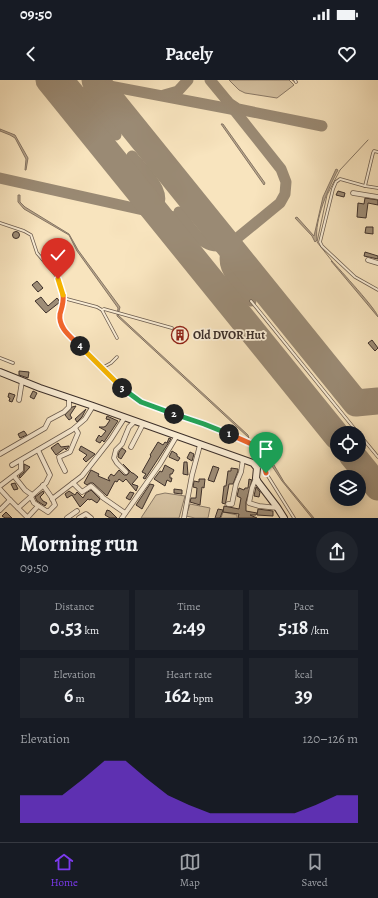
<!DOCTYPE html>
<html lang="en">
<head>
<meta charset="utf-8">
<style>
	body { margin:0; font-family:Alegreya,serif; background:#20242c; color:#f1f3f6; height:100vh; display:flex; flex-direction:column; font-size:15px; white-space:nowrap }
	* { box-sizing:border-box; margin:0 }
	p { font-size:13px; color:#9ea1a6 }
	.icon { flex:none; width:22px; height:22px; fill:none; stroke:currentColor; stroke-width:2; stroke-linecap:round; stroke-linejoin:round }
	.map { position:relative; height:438px; overflow:hidden }
	.sheet { display:flex; flex-direction:column; background:#171b24; flex:1 }
	.sheet>* { flex:none }
	.fabs { position:absolute; left:330px; top:346px; display:grid; gap:8px }
	.fabs a { display:grid; place-items:center; width:36px; height:36px; border-radius:50%; background:#171b24; box-shadow:0 2px 10px #0003; font-size:20px }
	.pin { position:absolute; display:grid; place-items:center; width:34px; height:34px; color:#fff; margin:-41px -17px; border-radius:50% 50% 50% 0; rotate:-45deg; box-shadow:0 0 4px #0007 }
	.pin .icon { rotate:45deg }
	.km { position:absolute; width:20px; height:20px; margin:-10px; border-radius:50%; background:#222; color:#fff; font-size:11px; line-height:20px; text-align:center }
	.round { display:grid; place-items:center; flex:none; width:42px; height:42px; border-radius:21px; background:#20242c }
	.headline { display:flex; align-items:center; justify-content:space-between; height:68px; padding:0 20px }
	h1 { font-size:22px; font-weight:700; line-height:30px }
	.stats { display:grid; grid-template-columns:repeat(3,1fr); gap:6px; height:68px; padding:4px 20px }
	.stats div { display:grid; align-content:center; border-radius:0px; background:#20242c; text-align:center }
	.stats b { font-size:20px; font-weight:700 }
	.stats small { font-size:11px; font-weight:400 }
	.stats p { font-size:11px }
	.chart { height:112px; padding:8px 20px }
	.chart p { display:flex; justify-content:space-between }
	.chart svg { width:100%; height:72px; margin-top:4px; fill:#7c3aed; opacity:.7 }
	.status { display:flex; justify-content:space-between; align-items:center; height:28px; padding:0 20px; background:#171b24; direction:ltr }
	.status svg { height:11px; fill:currentColor }
	header { display:flex; justify-content:space-between; align-items:center; height:52px; padding:0 20px; background:#171b24; font-size:18px; font-weight:700 }
	.tabs { display:flex; justify-content:space-around; align-items:center; height:56px; border-top:1px solid #363941; background:#171b24; font-size:11px; color:#9ea1a6 }
	.tabs a { display:grid; justify-items:center; gap:2px }
	.tabs .on { color:#7c3aed }
	.map>svg:first-child { display:block }
</style>
</head>
<body>
<div class="status"><b>09:50</b><svg viewBox="0 0 49 12"><path d="M0 12V9h3v3zM5 12V6h3v6zM10 12V3h3v9zM15 12V0h3v12zM26 1h20v11H26zM47 4h2v5h-2z"/></svg></div>
<header><svg class="icon" aria-label="back" viewBox="0 0 24 24"><path d="M15 5l-7 7 7 7"/></svg>Pacely<svg class="icon" aria-label="heart" viewBox="0 0 24 24"><path d="M12 20l-8-8c-3-5 5-10 8-4 3-6 11-1 8 4z"/></svg></header>
<div class="map">
<svg width="378" height="438" viewBox="0 0 378 438">
	<rect width="100%" height="100%" fill="#f8e4be"/>
	<filter id="stains"><feTurbulence type="fractalNoise" baseFrequency=".005" numOctaves="4"/><feColorMatrix values="0 0 0 0 .2 0 0 0 0 .09 0 0 0 0 .02 0 0 0 .5 -.17"/></filter>
	<radialGradient id="worn" r=".72"><stop offset=".6" stop-color="#630" stop-opacity="0"/><stop offset="1" stop-color="#630" stop-opacity=".3"/></radialGradient>
	<g fill="#d8c5a5" stroke="#8a7a68">
		<polygon points="229,0 289,0 294,5 277,18 245,13 239,10"/>
		<polygon points="165,413 185,416 179,438 141,438 156,415"/>
		<polygon points="190,424 210,428 208,438 195,438 186,436"/>
		<polygon points="223,432 237,435 237,438 221,438"/>
	</g>
	<g fill="#b8a68c" stroke="#867665">
		<polygon points="221,44 223,44 265,103 264,105"/>
		<polygon points="0,49 15,55 28,78 26,90 25,90 26,79 15,58 10,55 0,51"/>
		<path d="M 336,89 L 338,90 C 329,107 314,140 317,160 L 315,162 L 312,156 L 295,138 L 297,137 L 314,156 L 323,117 Z"/>
		<polygon points="18,115 20,115 20,122 25,127 69,154 78,170 120,227 118,235 248,355 249,358 117,236 118,228 77,171 69,155 24,129 18,122"/>
		<path d="M 331,181 L 332,181 C 339,189 378,231 378,237 Z"/>
		<polygon points="264,375 274,385 284,402 314,438 312,438 282,401 270,383 264,377"/>
	</g>
	<g fill="none" stroke-linecap="round" stroke-linejoin="round">
		<g stroke="#867665" stroke-width="1">
			<polyline points="292,0 295,2"/>
			<polyline points="332,181 317,162 327,115 340,90 368,60"/>
		</g>
		<g stroke="#9a8a74" stroke-width="11">
			<polyline points="70,0 89,23"/>
			<polyline points="210,0 229,23 238,29 322,46"/>
			<polyline points="164,15 178,11 188,0"/>
			<path d="M 116,55 L 88,20 C 86,12 87,7 94,3 L 236,30"/>
			<path d="M 0,98 L 152,132 C 174,116 143,90 132,76"/>
			<polyline points="152,132 179,138 186,142"/>
			<path d="M 179,132 C 194,152 207,179 236,159 L 280,123 L 285,114 L 286,102 L 281,89 L 227,21"/>
			<path d="M 234,160 C 212,183 236,203 251,221"/>
		</g>
		<g stroke="#9a8a74" stroke-width="27">
			<polyline points="49,0 337,356"/>
			<polyline points="95,0 356,323 378,321"/>
			<polyline points="352,375 378,407"/>
		</g>
	</g>
	<g fill="#9e8d77" stroke="#3c2f2a">
		<polygon points="338,111 345,113 344,117 336,115"/>
		<polygon points="365,118 378,120 378,125 368,123 366,138 357,137 358,123 364,124"/>
		<polygon points="366,147 373,147 373,154 365,153"/>
		<circle cx="16" cy="155" r="3.5"/>
		<polygon points="365,172 378,176 378,179 364,176"/>
		<polygon points="37,201 43,208 38,212 32,205"/>
		<polygon points="41,217 48,226 57,218 60,222 46,233 35,221"/>
		<polygon points="372,260 378,268 375,271 368,263"/>
		<polygon points="19,291 29,292 28,298 19,295"/>
		<polygon points="33,311 37,313 34,319 30,317"/>
		<polygon points="9,313 15,315 12,322 9,321 10,318 8,317"/>
		<polygon points="76,326 70,335 72,338 69,340 65,335 72,327"/>
		<polygon points="86,329 82,337 77,342 75,339"/>
		<polygon points="107,336 118,341 104,362 102,360 100,363 96,361 96,360 99,355 101,357 106,351 99,347 104,347 106,346 110,340 106,339"/>
		<polygon points="24,351 27,355 20,358 18,354"/>
		<polygon points="169,358 171,359 145,399 143,398 146,394 142,392 151,376 150,375 158,362 163,365 165,362 167,363"/>
		<polygon points="58,363 61,367 69,366 67,369 66,370 65,368 56,375 51,368"/>
		<polygon points="81,366 95,374 86,382 83,379 87,375 79,370"/>
		<polygon points="122,368 126,371 121,379 118,377 119,372"/>
		<polygon points="172,371 177,374 177,376 180,378 178,381 169,377"/>
		<polygon points="190,372 194,374 192,381 187,378"/>
		<polygon points="184,382 187,382 188,395 183,394"/>
		<polygon points="24,384 30,387 20,398 19,396 24,392"/>
		<polygon points="123,384 132,393 133,393 138,397 132,404 138,406 136,411 126,399 123,402 119,399 117,402 115,401 107,416 93,403 90,403 87,405 84,403 91,390 99,394 98,396 110,401 108,398 111,394 114,396 119,390 124,395 127,395 129,393 129,391"/>
		<polygon points="165,385 174,390 172,394 170,394 170,398 172,398 171,402 167,400 165,406 154,399 160,391 162,392"/>
		<polygon points="213,386 219,388 214,402 208,400"/>
		<polygon points="231,388 238,389 238,391 233,404 229,404 226,421 225,424 222,423 224,406 226,406 228,391 231,391"/>
		<polygon points="199,399 205,399 204,408 202,407 200,425 190,422 191,418 196,418 197,408 193,407 194,401 199,402"/>
		<polygon points="249,399 252,400 246,422 246,431 257,433 256,435 250,435 257,438 238,438 239,434 223,432 224,426 239,429 241,418 237,416 239,408 244,410 245,408 248,408"/>
		<polygon points="15,403 18,409 14,410 11,404"/>
		<polygon points="150,404 154,405 142,429 136,425"/>
		<polygon points="256,407 260,412 259,417 254,416"/>
		<polygon points="174,409 182,410 182,414 174,413"/>
		<polygon points="91,410 100,419 97,423 91,419 90,420 88,419 80,427 72,415 67,418 65,414 69,411 75,415 77,412 83,418 86,413"/>
		<polygon points="43,411 44,413 40,417 43,421 47,423 45,426 37,421 35,417"/>
		<polygon points="130,412 134,413 130,420 126,418"/>
		<polygon points="218,429 223,430 220,438 215,438"/>
		<polygon points="258,429 273,431 273,436 257,435"/>
		<polygon points="107,430 110,431 117,438 110,438 105,435"/>
		<polygon points="6,432 12,438 5,438 2,436"/>
	</g>
	<g fill="none" stroke-linecap="round" stroke-linejoin="round">
		<g stroke="#6b5c4f" stroke-width="3.5">
			<g id="lane">
				<polyline points="295,0 296,2"/>
				<polyline points="365,106 373,73 374,71 378,72"/>
				<polyline points="378,108 365,106 340,99 336,102 333,109 320,162 322,166 355,197 378,210"/>
				<polyline points="0,143 24,151 31,155 37,173 55,194 59,202 63,219 60,238 63,248 115,301 135,318 149,325 213,347 256,366 261,372 266,393 294,438"/>
				<polyline points="63,218 97,227 102,230 104,229 172,248"/>
				<polyline points="251,221 358,353"/>
				<polyline points="102,230 117,258"/>
				<polyline points="0,278 13,283"/>
				<polyline points="102,288 111,283 117,277"/>
				<polyline points="359,354 378,377"/>
			</g>
		</g>
		<g stroke="#6b5c4f" stroke-width="5.5">
			<g id="street">
				<polyline points="353,113 378,117"/>
				<polyline points="368,180 378,183"/>
				<polyline points="19,320 22,301"/>
				<polyline points="131,367 143,344"/>
				<polyline points="0,374 45,348 49,340 64,332 69,327 69,318"/>
				<polyline points="12,385 72,350 85,339 93,326"/>
				<polyline points="65,391 60,381 59,377 70,372 78,353 75,348"/>
				<polyline points="126,392 117,383 114,378 116,370 122,364 129,347 135,341"/>
				<polyline points="14,396 25,410 32,415"/>
				<polyline points="256,398 252,408 249,423 259,426 278,428"/>
				<polyline points="73,403 82,412 91,406 102,416 102,417 125,433"/>
				<polyline points="0,406 21,390 21,381"/>
				<polyline points="0,409 10,420"/>
				<polyline points="31,417 34,423 48,432 55,425 52,418 43,405"/>
				<polyline points="52,419 82,396 111,359 125,337"/>
				<polyline points="228,424 232,424 236,404 241,392 243,379"/>
				<polyline points="18,428 46,403 50,395 38,370"/>
				<polyline points="0,430 10,420 28,438"/>
				<polyline points="28,437 38,426"/>
				<polyline points="67,438 77,431"/>
				<polyline points="79,438 86,434 91,438"/>
				<polyline points="122,438 160,384 176,357"/>
				<polyline points="184,438 192,395 200,365"/>
			</g>
		</g>
		<g stroke="#3c2f2a" stroke-width="8">
			<polyline id="secondary" points="0,292 40,308 93,326 253,383 257,388 256,398 258,402 277,427 284,438"/>
		</g>
		<use href="#lane" stroke="#faedd5" stroke-width="2"/>
		<use href="#street" stroke="#faedd5" stroke-width="4"/>
		<use href="#secondary" stroke="#faedd5" stroke-width="6"/>
	</g>
	<g fill="none" stroke-linecap="round" stroke-linejoin="round">
		<g stroke="#fff" stroke-width="8">
			<polyline id="split-1" points="229,354 256,366 261,372 266,393"/>
		</g>
		<g stroke="#fff" stroke-width="8">
			<polyline id="split-2" points="174,334 204,344 229,354"/>
		</g>
		<g stroke="#fff" stroke-width="8">
			<polyline id="split-3" points="122,308 141,322 174,334"/>
		</g>
		<g stroke="#fff" stroke-width="8">
			<polyline id="split-4" points="80,266 122,308"/>
		</g>
		<g stroke="#fff" stroke-width="8">
			<path id="split-5" d="M 63,215 C 64,222 62,227 60,234 C 58,248 71,257 80,266"/>
		</g>
		<g stroke="#fff" stroke-width="8">
			<polyline id="split-6" points="58,199 63,215"/>
		</g>
		<use href="#split-1" stroke="#f0652b" stroke-width="5"/>
		<use href="#split-2" stroke="#22a559" stroke-width="5"/>
		<use href="#split-3" stroke="#22a559" stroke-width="5"/>
		<use href="#split-4" stroke="#f5b400" stroke-width="5"/>
		<use href="#split-5" stroke="#f0652b" stroke-width="5"/>
		<use href="#split-6" stroke="#f5b400" stroke-width="5"/>
	</g>
	<defs>
		<g id="building-ring" transform="scale(0.9)"><circle r="9.5" fill="#faedd5" stroke="#8f2418" stroke-width="1.5"/><path d="M-4-6H4V6H1V3H-1V6H-4ZM-2.5-4.3h1.7v1.8h-1.7ZM.8-4.3h1.7v1.8H.8ZM-2.5-1h1.7V.8h-1.7ZM.8-1h1.7V.8H.8Z" fill="#8f2418"/></g>
	</defs>
	<g fill-rule="evenodd">
		<use href="#building-ring" x="180" y="255"/>
	</g>
	<g text-anchor="middle" stroke-width="3.5" stroke-linejoin="round" paint-order="stroke">
		<g font-size="12" font-weight="bold" fill="#3c2f2a" stroke="#faedd5" text-anchor="start">
			<text x="193" y="259">Old DVOR Hut</text>
		</g>
	</g>
	<rect width="100%" height="100%" filter="url(#stains)"/>
	<rect width="100%" height="100%" fill="url(#worn)"/>
</svg>
<div class="fabs">
<a><svg class="icon" aria-label="locate" viewBox="0 0 24 24"><circle cx="12" cy="12" r="6"/><path d="M12 2v4M12 18v4M2 12h4M18 12h4"/></svg></a>
<a><svg class="icon" aria-label="layers" viewBox="0 0 24 24"><path d="M12 4l9 5-9 5-9-5zM3 14l9 5 9-5"/></svg></a>
</div>
<div class="pin" style="left:266px;top:393px;background:#1e9e55"><svg class="icon" aria-label="arrive" viewBox="0 0 24 24"><path d="M6 21V4h12l-3 4 3 4H6"/></svg></div>
<div class="pin" style="left:58px;top:199px;background:#d93025"><svg class="icon" aria-label="check" viewBox="0 0 24 24"><path d="M5 12l5 5 9-10"/></svg></div>
<b class="km" style="left:229px;top:354px">1</b>
<b class="km" style="left:174px;top:334px">2</b>
<b class="km" style="left:122px;top:308px">3</b>
<b class="km" style="left:80px;top:266px">4</b>
</div>
<section class="sheet">
<div class="headline"><div><h1>Morning run</h1><p>09:50</p></div><a class="round"><svg class="icon" aria-label="share" viewBox="0 0 24 24"><path d="M12 15V3M7 8l5-5 5 5M5 13v7h14v-7"/></svg></a></div>
<div class="stats">
<div><p>Distance</p><b>0.53<small> km</small></b></div>
<div><p>Time</p><b>2:49</b></div>
<div><p>Pace</p><b>5:18<small> /km</small></b></div>
</div>
<div class="stats">
<div><p>Elevation</p><b>6<small> m</small></b></div>
<div><p>Heart rate</p><b>162<small> bpm</small></b></div>
<div><p>kcal</p><b>39</b></div>
</div>
<div class="chart"><p><span>Elevation</span>120–126 m</p>
<svg viewBox="0 0 160 44" preserveAspectRatio="none"><path d="M0 44V27L10 27L20 27L30 17L40 6L50 6L60 17L70 27L80 33L90 38L100 38L110 38L120 38L130 38L140 33L150 27L160 27V44z"/></svg>
</div>
</section>
<nav class="tabs">
<a class="on"><svg class="icon" aria-label="home" viewBox="0 0 24 24"><path d="M3 11l9-7 9 7M6 9v11h12V9"/></svg>Home</a>
<a><svg class="icon" aria-label="map" viewBox="0 0 24 24"><path d="M3 6l6-2 6 2 6-2v14l-6 2-6-2-6 2zM9 4v14M15 6v14"/></svg>Map</a>
<a><svg class="icon" aria-label="saved" viewBox="0 0 24 24"><path d="M7 4h10v16l-5-4-5 4z"/></svg>Saved</a>
</nav>
</body>
</html>
